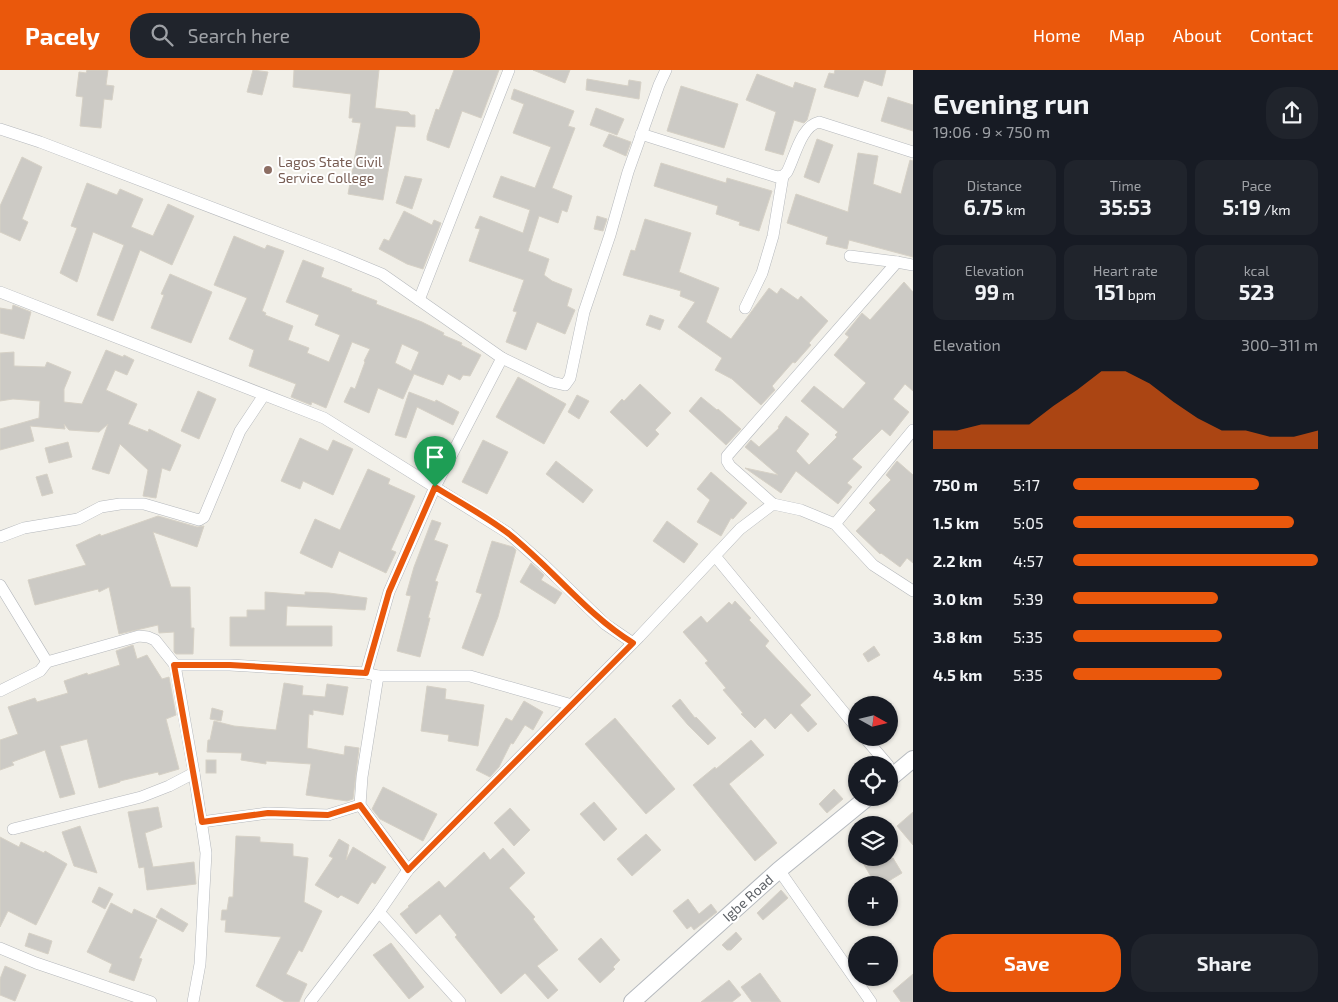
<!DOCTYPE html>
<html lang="en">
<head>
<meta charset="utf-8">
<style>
	body { margin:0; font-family:"Exo 2",sans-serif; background:#20242c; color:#f1f3f6; height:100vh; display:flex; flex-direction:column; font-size:19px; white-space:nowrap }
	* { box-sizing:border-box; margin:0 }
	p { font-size:16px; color:#9ea1a6 }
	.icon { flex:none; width:28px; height:28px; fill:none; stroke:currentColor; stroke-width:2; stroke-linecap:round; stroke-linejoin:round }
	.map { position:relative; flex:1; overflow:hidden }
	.panel { display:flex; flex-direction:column; background:#171b24; width:425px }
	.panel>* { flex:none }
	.needle { width:32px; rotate:98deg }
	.buttons { position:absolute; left:848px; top:626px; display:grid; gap:10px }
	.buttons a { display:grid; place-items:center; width:50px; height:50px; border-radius:50%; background:#171b24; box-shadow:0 1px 4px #0004; font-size:25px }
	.pin { position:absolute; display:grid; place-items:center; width:42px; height:42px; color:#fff; margin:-51px -21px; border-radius:50% 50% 50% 0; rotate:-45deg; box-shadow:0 0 5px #0007 }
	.pin .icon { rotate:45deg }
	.round { display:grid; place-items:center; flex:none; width:52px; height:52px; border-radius:20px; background:#20242c }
	.head { display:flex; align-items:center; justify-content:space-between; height:85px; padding:0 20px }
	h1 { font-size:28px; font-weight:700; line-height:38px }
	.stats { display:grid; grid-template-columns:repeat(3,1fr); gap:8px; height:85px; padding:5px 20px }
	.stats div { display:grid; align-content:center; border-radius:12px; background:#20242c; text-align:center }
	.stats b { font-size:21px; font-weight:700 }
	.stats small { font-size:14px; font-weight:400 }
	.stats p { font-size:14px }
	.chart { height:140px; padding:10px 20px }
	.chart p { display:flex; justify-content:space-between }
	.chart svg { width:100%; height:90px; margin-top:5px; fill:#ea580c; opacity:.7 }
	.action { display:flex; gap:10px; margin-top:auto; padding:10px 20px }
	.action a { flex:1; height:58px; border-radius:20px; background:#ea580c; color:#fff; font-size:20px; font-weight:700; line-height:58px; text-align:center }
	.action a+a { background:#20242c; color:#f1f3f6 }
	ul { padding:0 20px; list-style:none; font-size:16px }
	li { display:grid; grid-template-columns:80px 60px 1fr; align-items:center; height:38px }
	li i { height:12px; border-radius:6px; background:#ea580c }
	header { display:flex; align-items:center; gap:30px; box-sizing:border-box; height:70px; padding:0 25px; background:#ea580c; color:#fff }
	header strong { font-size:24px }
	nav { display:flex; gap:28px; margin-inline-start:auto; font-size:18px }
	.search { width:350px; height:45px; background:#20242c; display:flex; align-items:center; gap:12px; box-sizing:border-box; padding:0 18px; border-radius:20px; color:#9ea1a6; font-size:19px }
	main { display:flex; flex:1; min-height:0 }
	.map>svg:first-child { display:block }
</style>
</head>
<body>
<header>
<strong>Pacely</strong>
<div class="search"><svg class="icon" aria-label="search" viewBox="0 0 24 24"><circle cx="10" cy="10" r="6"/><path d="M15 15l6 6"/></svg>Search here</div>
<nav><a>Home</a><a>Map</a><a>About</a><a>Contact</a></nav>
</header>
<main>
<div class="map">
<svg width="913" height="932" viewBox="0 0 913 932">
	<rect width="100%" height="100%" fill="#f1efe8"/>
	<g fill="#cccac5" stroke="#d6d1c6" fill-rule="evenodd">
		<polygon points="87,0 108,0 106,15 114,16 112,30 104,29 101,58 80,56 83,27 76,26 79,2 86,3"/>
		<polygon points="253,0 268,2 262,25 247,22"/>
		<polygon points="294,0 379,0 375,38 408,42 411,45 415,45 415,57 396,56 383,130 348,124 361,53 352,52 353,48 349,48 351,24 293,17"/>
		<polygon points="454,0 499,0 481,48 462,41 449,78 427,70 427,66 436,39 439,40"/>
		<polygon points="533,0 570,0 565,13"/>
		<polygon points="835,0 886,0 882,16 864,10 858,27 824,17 829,3 834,4"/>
		<polygon points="757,4 793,18 795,12 816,19 807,50 804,53 794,50 783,85 765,80 776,42 746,30"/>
		<polygon points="587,9 628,16 629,10 641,12 639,29 586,20"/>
		<polygon points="681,16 738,34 724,78 667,61"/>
		<polygon points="514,19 574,41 568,56 575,58 552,118 572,126 567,142 562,140 558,153 539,146 528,181 549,189 544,205 552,211 572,219 567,236 575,240 565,264 537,252 526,280 506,272 517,242 513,241 524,210 469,191 480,159 475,158 480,146 523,163 530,140 493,127 501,106 535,118 551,77 513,63 524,34 511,29"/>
		<polygon points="888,27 913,35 913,61 881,51"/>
		<polygon points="596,38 624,49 617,65 590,55"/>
		<polygon points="609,64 631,72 626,86 603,76"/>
		<polygon points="817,69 833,75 819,113 804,107"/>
		<polygon points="858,83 878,86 873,114 901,124 910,90 913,91 913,187 849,170 847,179 826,174 828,167 787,153 796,124 848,142"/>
		<polygon points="22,87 42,97 22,149 28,152 20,171 0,162 0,136"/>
		<polygon points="661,93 726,113 727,108 772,121 759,161 739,155 740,152 716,144 718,136 654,116"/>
		<polygon points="405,106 422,109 412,139 396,133"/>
		<polygon points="87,113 117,125 120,119 143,129 131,157 153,166 168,134 194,146 172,195 140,180 113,251 97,245 124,175 93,162 77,212 60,203 77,158 71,156"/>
		<polygon points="404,141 432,155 434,150 441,153 423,199 407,194 379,179 384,169 389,171"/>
		<polygon points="597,146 607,149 603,161 594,159"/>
		<polygon points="645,149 691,163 679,202 719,218 706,252 731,269 769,218 777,224 781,218 798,230 801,226 828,251 809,273 811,275 795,293 793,292 772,316 775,320 761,335 732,309 715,300 722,288 678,257 695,232 680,226 681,221 623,205 631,180 635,181"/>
		<path d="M 234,166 L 265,179 L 267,175 L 284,181 L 262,241 L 266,243 L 265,245 L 293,256 L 288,270 L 309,278 L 307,283 L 329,292 L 340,265 L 315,255 L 319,245 L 286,232 L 303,190 L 324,198 L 321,207 L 352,219 L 351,221 L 377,231 L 376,234 L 422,252 L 444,263 L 443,265 L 462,273 L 461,275 L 481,285 L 470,306 L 463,305 L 460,310 L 448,304 L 443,315 L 414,304 L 403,329 L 378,318 L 369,343 L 344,332 L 351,317 L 355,319 L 365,292 L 364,291 L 370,279 L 352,272 L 326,338 L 312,332 L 311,335 L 291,327 L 296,314 L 249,296 L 254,280 L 229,269 L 247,228 L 214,215 ZM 402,274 L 419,282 L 411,301 L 395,293 Z"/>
		<polygon points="170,204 212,222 191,273 151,258 164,225 161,224"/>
		<polygon points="904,212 913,222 913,321 905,314 893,329 909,342 890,366 882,359 852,389 862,397 847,413 852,417 838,434 796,401 781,423 745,398 778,405 745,377 751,370 759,377 779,358 778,357 786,346 809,364 796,381 809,395 837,367 835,365 838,362 801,331 814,316 843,339 866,313 834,285 849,267 845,264 862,243 870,250"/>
		<polygon points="13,235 31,242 24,269 0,263 0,238 12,240"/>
		<polygon points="650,245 664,250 660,260 646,255"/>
		<polygon points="106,280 123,287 124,285 134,290 127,305 115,300 106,320 137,334 128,354 148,362 149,359 181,375 170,401 162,398 156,428 143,426 148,400 120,374 109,404 92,399 108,354 99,362 69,360 64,354 65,359 30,356 34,371 0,380 0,359 39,348 40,331 13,329 0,331 0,283 14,282 14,296 45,297 47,292 71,302 64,319 64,332 82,334"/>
		<polygon points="518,307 566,334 544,374 496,347"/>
		<polygon points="640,314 671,343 655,360 659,364 647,377 610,342 622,329 624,331"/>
		<polygon points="198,321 216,329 199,369 181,361"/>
		<polygon points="409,322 435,332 436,330 459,342 453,355 417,337 406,368 395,365"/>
		<polygon points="577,325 589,331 579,349 568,342"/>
		<polygon points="701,327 717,340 718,339 741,359 726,375 689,341"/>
		<polygon points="300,368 328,381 333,370 353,379 333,425 303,411 300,419 281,411"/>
		<polygon points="483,370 508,382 487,424 462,412"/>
		<polygon points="68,372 72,387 49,393 45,378"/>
		<polygon points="556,391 593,420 583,433 546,404"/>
		<polygon points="897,391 913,405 913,493 907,488 900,497 881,483 880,484 856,461 876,440 869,433 891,410 886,405"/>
		<polygon points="368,399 390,409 388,414 415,426 391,480 396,482 386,503 339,481 332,498 300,483 315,449 340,460"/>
		<polygon points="711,402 747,433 733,449 731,448 721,466 697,452 710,430 697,419"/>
		<polygon points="47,404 53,423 42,426 36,407"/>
		<polygon points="158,446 197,457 204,456 197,477 153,462 171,517 190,517 191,558 194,558 193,584 176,584 174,582 174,562 159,563 158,555 119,564 109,517 99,522 98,519 35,535 28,510 86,495 76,475 100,464 101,466"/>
		<polygon points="432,450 441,453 434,470 448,475 435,511 438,512 428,548 430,548 420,587 397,581 411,526 406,525 414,497"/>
		<polygon points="667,451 698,474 684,493 653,471"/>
		<polygon points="492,471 513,477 516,480 498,547 483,586 462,578 482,524 476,522"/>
		<polygon points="531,493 544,505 541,510 562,523 555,534 520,512"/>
		<polygon points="265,522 305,525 305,522 329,523 367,528 365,540 287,536 286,556 332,556 332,576 230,576 230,547 247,547 247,540 265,540"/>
		<polygon points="735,531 751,548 749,550 769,571 765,576 811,625 800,635 817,654 808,662 791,643 775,659 765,648 755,658 741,644 743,643 723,620 726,618 705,593 708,591 683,562 701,546 707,553 729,532 732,535"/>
		<polygon points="133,575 137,589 147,585 162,609 169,607 176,645 166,649 179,699 159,705 158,702 120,711 120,712 99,718 87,669 60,676 75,724 60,728 45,680 12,692 14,695 0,700 0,670 18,664 8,637 35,628 37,632 68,623 64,611 87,603 88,605 120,595 116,581"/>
		<polygon points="874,576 880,585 868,592 863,584"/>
		<polygon points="284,613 303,616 302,625 325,627 327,614 348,617 343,645 313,640 313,645 309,644 307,678 344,685 345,676 359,678 353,729 347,731 306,725 311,694 266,691 266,694 241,690 242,683 207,682 208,670 210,670 214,651 234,656 276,660"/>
		<polygon points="427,616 446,619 445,629 484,635 478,676 448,671 449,665 421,661"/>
		<polygon points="680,629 695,648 696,647 716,668 708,675 688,655 672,636"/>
		<polygon points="524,631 543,642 533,660 525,655 513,674 511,673 499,697 490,707 476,700 506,648 512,651"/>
		<polygon points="212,638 223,641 221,651 210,649"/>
		<polygon points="615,648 675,719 646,744 585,674"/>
		<polygon points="751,670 764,685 729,714 777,773 755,791 693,715 715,697 716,699"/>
		<rect x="206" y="690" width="10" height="13"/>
		<polygon points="383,717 437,744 423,771 380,749 372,739"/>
		<polygon points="834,719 843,729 827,743 819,734"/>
		<polygon points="594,732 617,759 604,771 580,744"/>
		<polygon points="158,737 162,757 145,763 153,797 194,792 196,814 147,820 144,797 139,798 128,742"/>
		<polygon points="510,738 530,760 514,776 494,753"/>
		<polygon points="913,742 913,775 897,756"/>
		<polygon points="80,756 97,803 74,796 62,762"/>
		<polygon points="646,764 661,780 632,806 617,789"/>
		<polygon points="236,766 260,767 260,772 293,774 293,786 308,788 304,832 322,841 302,882 299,880 286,904 307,914 299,932 285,932 256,916 281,867 225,862 226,850 221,850 222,840 227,840 229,827 233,827"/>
		<polygon points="0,767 19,777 21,772 44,783 45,781 67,794 36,855 8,841 0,857"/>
		<polygon points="339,769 349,775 346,790 353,777 386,797 375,814 372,812 358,834 341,825 338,828 315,815 333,788 329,786"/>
		<polygon points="503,778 525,803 509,818 535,847 533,849 558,880 537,896 558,920 548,929 525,903 501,924 455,867 457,865 440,844 416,864 400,844 409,837 408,836 439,811 445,818 484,782 490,790"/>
		<polygon points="860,788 893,788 902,803 882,815 876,815"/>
		<polygon points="99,817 113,824 105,839 92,832"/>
		<polygon points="781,820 788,828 763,850 757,843"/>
		<polygon points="688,829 699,844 711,834 717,842 694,860 691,856 687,859 673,841"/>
		<polygon points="111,833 132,844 134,839 157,850 139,888 142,889 134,911 109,902 112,894 87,882"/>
		<polygon points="161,838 188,854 183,862 156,847"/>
		<polygon points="736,862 742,869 731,880 727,880 722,875"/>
		<polygon points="29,863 52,871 48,884 25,876"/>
		<polygon points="601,868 620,890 613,897 615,899 600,913 578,889"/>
		<polygon points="391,873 424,917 409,929 373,885"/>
		<polygon points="5,896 26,905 15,931 0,925 0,909"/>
		<polygon points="760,903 781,932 752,932 741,917"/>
		<polygon points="913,904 913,932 901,932 893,921"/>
		<polygon points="729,910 741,925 732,932 701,932"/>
	</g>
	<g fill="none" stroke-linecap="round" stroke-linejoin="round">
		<g stroke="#b5b8bc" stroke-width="12">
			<g id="street">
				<polyline points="0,59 40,72 336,185 382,204 502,288 552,312 565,315 570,308 584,242 610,165 628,102 659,15 666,0"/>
				<path d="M 641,64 L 777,107 L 783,106 L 787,102 C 795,87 801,56 819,52 L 913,82"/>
				<polyline points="850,186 897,192 913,195"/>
				<polyline points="0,222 324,348 508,463 543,494 605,554 633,573"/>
				<polyline points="419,230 509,0"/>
				<polyline points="745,238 762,203 773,166 783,106"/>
				<polyline points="773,434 730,396 727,391 727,386 897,192"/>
				<polyline points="835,454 913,360"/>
				<polyline points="0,467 24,458 78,449 101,437 120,434 144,434 199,450 204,447 240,361 264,325"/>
				<polyline points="715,486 856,657"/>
				<polyline points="0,515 47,592"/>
				<polyline points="175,595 230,595 366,603 378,606 470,606 572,635"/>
				<polyline points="366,603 389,522 435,417 502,288"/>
				<polyline points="378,606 362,707 360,735 408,800"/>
				<polyline points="0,621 40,601 47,592 139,566 148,567 155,570 175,595 194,703 206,783 200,894 193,932"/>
				<polyline points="865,668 888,695"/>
				<polyline points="201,752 268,743 328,745 360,735"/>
				<polyline points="13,759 141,727 169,716 194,703"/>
				<polyline points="779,800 871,932"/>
				<polyline points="379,842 460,932"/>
				<polyline points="0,878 36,893 151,932"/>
				<polyline points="310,932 379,842 408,800 639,567 740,459 773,434 801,440 835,454 873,495 913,521"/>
			</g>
		</g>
		<g stroke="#b6babf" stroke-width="18">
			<g id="secondary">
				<polyline points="889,709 913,689"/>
				<polyline points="632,932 779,800 867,728"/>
			</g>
		</g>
		<use href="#street" stroke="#fff" stroke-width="11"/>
		<use href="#secondary" stroke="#fff" stroke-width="16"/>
	</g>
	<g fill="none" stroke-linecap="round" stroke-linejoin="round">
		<g stroke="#fff" stroke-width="10">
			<path id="route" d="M 435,417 C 459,432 486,446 509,464 C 552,498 586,544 633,573 L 408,800 L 360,735 L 328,745 L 268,743 L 202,752 L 174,595 L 230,595 L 366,603 L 389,522 Z"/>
		</g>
		<use href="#route" stroke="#ea580c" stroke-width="6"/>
	</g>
	<circle fill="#8d6e63" stroke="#fff" stroke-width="2" cx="268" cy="100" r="5"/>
	<g text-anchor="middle" stroke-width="4" stroke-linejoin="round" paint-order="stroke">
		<g font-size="14" fill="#785e54" stroke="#fff" text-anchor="start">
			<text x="278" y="97">Lagos State Civil<tspan x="278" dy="16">Service College</tspan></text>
		</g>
		<g font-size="14" fill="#5f6368" stroke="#fff">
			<text transform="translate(748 828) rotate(-42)" y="5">Igbe Road</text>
		</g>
	</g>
</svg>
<div class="buttons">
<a><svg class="needle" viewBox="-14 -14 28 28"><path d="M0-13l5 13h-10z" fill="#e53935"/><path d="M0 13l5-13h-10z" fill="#9ea1a6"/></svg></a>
<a><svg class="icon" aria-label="locate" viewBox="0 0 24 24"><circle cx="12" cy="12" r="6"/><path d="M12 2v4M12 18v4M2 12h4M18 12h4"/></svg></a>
<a><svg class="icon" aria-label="layers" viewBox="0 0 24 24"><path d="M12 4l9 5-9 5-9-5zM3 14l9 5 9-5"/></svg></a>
<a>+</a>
<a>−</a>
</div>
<div class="pin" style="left:435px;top:417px;background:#1e9e55"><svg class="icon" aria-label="arrive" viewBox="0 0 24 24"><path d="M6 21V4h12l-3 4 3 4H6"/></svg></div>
</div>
<section class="panel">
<div class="head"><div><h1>Evening run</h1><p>19:06 · 9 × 750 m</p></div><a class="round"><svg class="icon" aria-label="share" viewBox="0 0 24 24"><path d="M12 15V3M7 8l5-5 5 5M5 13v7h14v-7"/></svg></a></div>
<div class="stats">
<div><p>Distance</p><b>6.75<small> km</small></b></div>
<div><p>Time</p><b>35:53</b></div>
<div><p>Pace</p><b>5:19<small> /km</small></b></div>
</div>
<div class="stats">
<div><p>Elevation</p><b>99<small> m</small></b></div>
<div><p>Heart rate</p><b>151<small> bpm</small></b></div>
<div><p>kcal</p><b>523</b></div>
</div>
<div class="chart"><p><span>Elevation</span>300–311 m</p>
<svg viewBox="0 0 160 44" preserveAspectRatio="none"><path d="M0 44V35L10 35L20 32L30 32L40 32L50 23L60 15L70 6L80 6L90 12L100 21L110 29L120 35L130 35L140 38L150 38L160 35V44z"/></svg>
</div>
<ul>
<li><b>750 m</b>5:17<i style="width:76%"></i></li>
<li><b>1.5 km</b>5:05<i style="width:90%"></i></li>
<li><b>2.2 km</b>4:57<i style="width:100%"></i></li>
<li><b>3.0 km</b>5:39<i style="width:59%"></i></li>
<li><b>3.8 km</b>5:35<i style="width:61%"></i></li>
<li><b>4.5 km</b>5:35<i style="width:61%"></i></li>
</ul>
<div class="action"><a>Save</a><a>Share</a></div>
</section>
</main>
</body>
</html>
